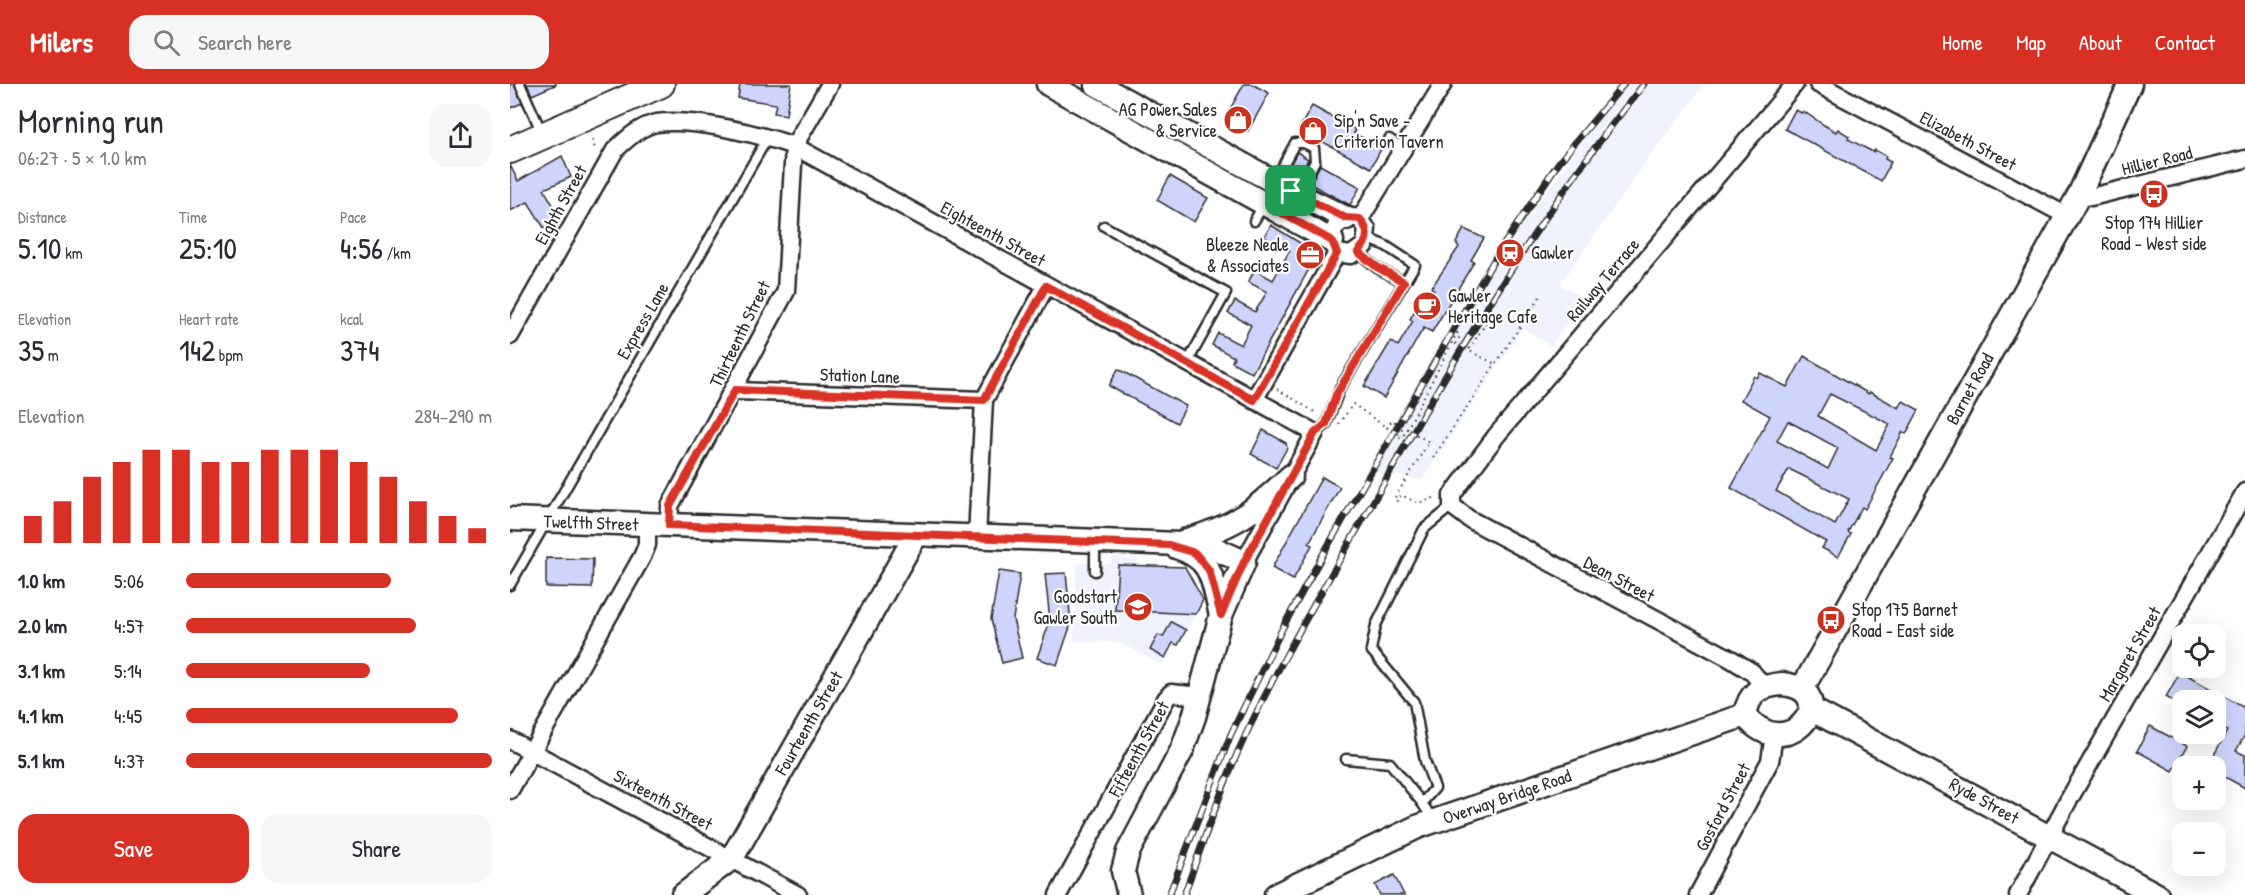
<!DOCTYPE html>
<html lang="en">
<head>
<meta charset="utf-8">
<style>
	body { margin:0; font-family:"Patrick Hand",sans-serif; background:#f7f7f7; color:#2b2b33; height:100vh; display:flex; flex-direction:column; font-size:22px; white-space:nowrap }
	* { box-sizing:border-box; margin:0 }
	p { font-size:20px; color:#7c7c81 }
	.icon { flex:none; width:33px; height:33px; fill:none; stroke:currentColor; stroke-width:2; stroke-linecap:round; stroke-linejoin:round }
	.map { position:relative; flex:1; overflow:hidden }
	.drawer { display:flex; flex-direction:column; background:#fff; width:510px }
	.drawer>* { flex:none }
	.tools { position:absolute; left:1662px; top:540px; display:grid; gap:12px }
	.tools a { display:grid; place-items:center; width:54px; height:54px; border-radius:12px; background:#fff; box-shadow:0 6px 24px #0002; font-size:30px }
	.pin { position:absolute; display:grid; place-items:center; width:51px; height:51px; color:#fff; margin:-26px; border-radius:12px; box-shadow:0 3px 9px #0006 }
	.round { display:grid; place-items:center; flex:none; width:63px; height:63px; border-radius:18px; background:#f7f7f7 }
	.overview { display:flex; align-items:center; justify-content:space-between; height:102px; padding:0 18px }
	h1 { font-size:33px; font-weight:600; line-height:45px }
	.stats { display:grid; grid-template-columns:repeat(3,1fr); gap:9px; height:102px; padding:6px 18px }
	.stats div { display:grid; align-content:center }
	.stats b { font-size:30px; font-weight:600 }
	.stats small { font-size:16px; font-weight:400 }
	.stats p { font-size:16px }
	.chart { height:168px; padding:12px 18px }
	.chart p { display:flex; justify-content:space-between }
	.chart svg { width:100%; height:108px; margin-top:6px; stroke:#d93025; stroke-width:6 }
	.action { display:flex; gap:12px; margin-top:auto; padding:12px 18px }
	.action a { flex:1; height:69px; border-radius:18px; background:#d93025; color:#fff; font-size:24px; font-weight:600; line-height:69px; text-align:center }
	.action a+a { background:#f7f7f7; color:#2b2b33 }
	ul { padding:0 18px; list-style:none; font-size:20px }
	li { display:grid; grid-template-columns:96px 72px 1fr; align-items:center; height:45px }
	li i { height:15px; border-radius:8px; background:#d93025 }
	header { display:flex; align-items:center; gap:36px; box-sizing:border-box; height:84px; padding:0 30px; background:#d93025; color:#fff }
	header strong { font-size:28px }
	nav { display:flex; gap:33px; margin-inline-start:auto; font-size:21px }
	.search { width:420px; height:54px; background:#f7f7f7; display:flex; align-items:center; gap:15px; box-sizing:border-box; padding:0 21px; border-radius:18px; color:#7c7c81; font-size:22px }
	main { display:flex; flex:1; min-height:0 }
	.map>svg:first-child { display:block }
</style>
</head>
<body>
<header>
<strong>Milers</strong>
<div class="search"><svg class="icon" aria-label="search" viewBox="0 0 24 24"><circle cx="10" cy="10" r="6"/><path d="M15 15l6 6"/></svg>Search here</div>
<nav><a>Home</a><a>Map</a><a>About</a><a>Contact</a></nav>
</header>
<main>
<section class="drawer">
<div class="overview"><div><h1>Morning run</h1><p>06:27 · 5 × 1.0 km</p></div><a class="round"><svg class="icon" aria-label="share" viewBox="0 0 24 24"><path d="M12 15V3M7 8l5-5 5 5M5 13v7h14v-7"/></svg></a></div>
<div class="stats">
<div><p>Distance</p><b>5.10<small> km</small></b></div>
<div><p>Time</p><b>25:10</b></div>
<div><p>Pace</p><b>4:56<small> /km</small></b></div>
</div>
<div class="stats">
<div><p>Elevation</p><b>35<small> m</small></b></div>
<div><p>Heart rate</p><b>142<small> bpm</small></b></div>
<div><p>kcal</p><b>374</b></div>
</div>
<div class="chart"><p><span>Elevation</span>284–290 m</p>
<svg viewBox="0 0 160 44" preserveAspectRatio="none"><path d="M5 44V33M15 44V27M25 44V17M35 44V11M45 44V6M55 44V6M65 44V11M75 44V11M85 44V6M95 44V6M105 44V6M115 44V11M125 44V17M135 44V27M145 44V33M155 44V38"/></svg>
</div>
<ul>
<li><b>1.0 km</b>5:06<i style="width:67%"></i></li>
<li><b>2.0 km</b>4:57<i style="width:75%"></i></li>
<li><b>3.1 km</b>5:14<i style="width:60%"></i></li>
<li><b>4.1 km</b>4:45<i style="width:89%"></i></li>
<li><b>5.1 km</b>4:37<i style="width:100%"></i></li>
</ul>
<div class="action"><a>Save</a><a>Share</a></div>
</section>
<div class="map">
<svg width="1735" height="811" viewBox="0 0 1735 811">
	<rect width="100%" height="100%" fill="#fff"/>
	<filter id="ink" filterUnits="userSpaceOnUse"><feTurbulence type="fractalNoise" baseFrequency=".0167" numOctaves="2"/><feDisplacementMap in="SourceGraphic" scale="12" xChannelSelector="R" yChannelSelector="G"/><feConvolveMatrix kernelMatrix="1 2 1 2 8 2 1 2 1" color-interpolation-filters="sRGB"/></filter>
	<g filter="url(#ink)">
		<g fill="#f0f2fe">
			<polygon points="1115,0 1195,0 1143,68 1050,200 1074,215 1041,262 1013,244 912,396 856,386 946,231"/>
			<polygon points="602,474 627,475 627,481 675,483 693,516 668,561 663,559 651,581 611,559 564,557 567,479 601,480"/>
		</g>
		<g fill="#ced4fc" stroke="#2b2b2b" stroke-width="1.5" fill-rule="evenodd">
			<polygon points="0,0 4,0 12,19 0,24"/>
			<polygon points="17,0 47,0 22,11"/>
			<polygon points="230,0 281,0 276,31 264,29 266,20 228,14"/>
			<polygon points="734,0 742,0 759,9 738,47 715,34"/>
			<polygon points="802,22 846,46 844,49 871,65 861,84 789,45"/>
			<polygon points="1285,26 1292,29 1293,27 1314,41 1326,48 1328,45 1339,52 1338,55 1363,68 1365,66 1376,72 1375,75 1381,78 1371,97 1275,45"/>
			<polygon points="787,68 798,75 789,94 777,87"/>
			<polygon points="52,72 61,93 34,105 47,128 36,147 18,118 0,127 0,81 8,97"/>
			<polygon points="810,81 850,103 840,121 800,100"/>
			<polygon points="660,92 698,114 684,138 647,116"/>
			<polygon points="761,141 806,169 806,172 742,289 722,278 724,273 702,261 708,249 731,261 741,241 718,229 725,217 745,228 757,208 738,198 745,186 763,196 780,166 754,153"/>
			<polygon points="954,145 974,154 961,176 964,178 922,248 914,244 910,250 874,314 854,302 881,257 888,262 903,237 900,235 907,223 912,226 924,206 921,204 949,163 946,159"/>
			<path d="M 1294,272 L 1359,310 L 1360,308 L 1389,324 L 1393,317 L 1409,326 L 1396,350 L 1393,348 L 1383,367 L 1380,373 L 1383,374 L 1355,425 L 1352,423 L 1338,448 L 1341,450 L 1328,473 L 1312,464 L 1316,458 L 1221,404 L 1260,332 L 1231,316 L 1244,292 L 1247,294 L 1250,289 L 1277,303 ZM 1320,310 L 1380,340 L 1366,366 L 1308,332 ZM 1278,337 L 1328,364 L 1318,385 L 1267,357 ZM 1279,385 L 1339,415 L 1325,441 L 1266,407 Z"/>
			<polygon points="608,285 676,322 667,339 599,302"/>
			<polygon points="753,346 776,359 777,364 766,384 741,370"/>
			<polygon points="812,393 830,403 799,459 802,461 783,496 762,484"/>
			<polygon points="36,474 83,475 82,504 36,503"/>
			<polygon points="608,481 675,483 693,516 686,530 605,526"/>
			<polygon points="489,487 510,490 503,535 512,574 492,579 481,535"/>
			<polygon points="556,489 561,540 547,581 527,574 540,537 535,490"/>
			<polygon points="661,538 676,546 668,561 663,559 655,574 640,566 648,551 653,553"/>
			<polygon points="1670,588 1735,624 1735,651 1726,667 1735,671 1735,704 1706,688 1706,682 1698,682 1717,647 1706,640 1706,616 1672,616 1672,622 1656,613"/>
			<polygon points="1640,642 1677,662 1663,687 1627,667"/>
			<polygon points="884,791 894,811 870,811 865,801"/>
		</g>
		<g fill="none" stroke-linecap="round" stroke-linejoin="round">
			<g stroke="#2b2b2b" stroke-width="13">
				<g id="lane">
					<polyline points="10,0 32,49"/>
					<polyline points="879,55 894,64"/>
					<polyline points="765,96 785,59 794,59 804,64 805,77 788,110"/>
					<polyline points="744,137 754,120"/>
					<polyline points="594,142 716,209 677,279"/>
					<polyline points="848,168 867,184 894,198"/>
					<polyline points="805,349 816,341 830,304 905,181 876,162 857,154"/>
					<polyline points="585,487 585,459"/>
					<polyline points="0,501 258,53"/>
					<polyline points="836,675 880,679 912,719"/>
					<polyline points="923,736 912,719 925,704 915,677 904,618 861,566 866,541 914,445 942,422"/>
				</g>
			</g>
			<g stroke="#2b2b2b" stroke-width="21">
				<g id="street">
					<polyline points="1308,0 1557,132"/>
					<polyline points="1569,111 1581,113 1735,75"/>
					<path d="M 843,133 L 850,135 L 857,145 L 855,161 L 841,171 L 827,169 C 816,153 825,136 843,133 Z"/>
					<polyline points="850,135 933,0"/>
					<path d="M 0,252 L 105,66 C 117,55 130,42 147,39 C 183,34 249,50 284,62 L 805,349 L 734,478"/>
					<polyline points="225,307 474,316"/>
					<polyline points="744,316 827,169"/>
					<polyline points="159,441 160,422 276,207 284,62 320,0"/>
					<polyline points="467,453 474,316 536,202"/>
					<polyline points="1255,604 1242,588 1221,575 959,435 942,422 942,411 986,352 1285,0"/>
					<polyline points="0,656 288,811"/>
					<polyline points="0,706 132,473 137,461 137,440"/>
					<polyline points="548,811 656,615 661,609 690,612"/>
					<polyline points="1188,811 1260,677 1264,651"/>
					<polyline points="1508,811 1557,719 1735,408"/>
				</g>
			</g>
			<g stroke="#2b2b2b" stroke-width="27">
				<g id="secondary">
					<polyline points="538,0 822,157"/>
					<polyline points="586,0 781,107 836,134"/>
					<polyline points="0,435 697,461 734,478 711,531 684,633 672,666 618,768 613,787 619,811"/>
					<path d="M 677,456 C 728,441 744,427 781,392"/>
					<path d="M 666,463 C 704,475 702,496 711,531"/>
					<path d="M 1272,600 C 1337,606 1277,686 1235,631 C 1239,609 1249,602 1272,600 Z"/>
					<polyline points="1292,605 1569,111 1620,0"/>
					<polyline points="1301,625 1647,811"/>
					<polyline points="173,811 222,774 406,451"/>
					<polyline points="766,811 907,743 1235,631"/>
				</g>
			</g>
			<g stroke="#2b2b2b" stroke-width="30">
				<polyline id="primary" points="0,66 151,0"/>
			</g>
			<g stroke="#2b2b2b" stroke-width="2" stroke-dasharray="1.5 4.5" stroke-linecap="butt">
				<polyline points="82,56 86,67"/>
				<polyline points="959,265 985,225"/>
				<polyline points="767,305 808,330"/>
				<polyline points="829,340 843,320 877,344 882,336 893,343 887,352 892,354 897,345 919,358 884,415 887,417 891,411 908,419 927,413"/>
				<polyline points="897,345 947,249 950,252 946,260 985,280"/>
				<polyline points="923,374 1031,211"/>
			</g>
			<use href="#lane" stroke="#fff" stroke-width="8"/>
			<use href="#street" stroke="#fff" stroke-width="16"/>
			<use href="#secondary" stroke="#fff" stroke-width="22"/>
			<use href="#primary" stroke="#fff" stroke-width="26"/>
			<g stroke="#2b2b2b" stroke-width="7">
				<g id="rail">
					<polyline points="659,811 721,650 773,543 812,472 988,169 1049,78 1114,0"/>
					<path d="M 674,811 C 691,764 707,716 727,670 C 769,576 824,487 875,397 C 953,259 1034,124 1134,0"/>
				</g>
			</g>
			<use href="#rail" stroke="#fff" stroke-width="4.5" stroke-dasharray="14" stroke-linecap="butt"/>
		</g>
	</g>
	<g fill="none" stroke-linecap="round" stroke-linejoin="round" filter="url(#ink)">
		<g stroke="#fff" stroke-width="12">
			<path id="route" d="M 781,107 L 836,134 L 850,135 C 860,147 859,157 848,168 L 867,183 L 894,198 L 826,311 L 816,340 L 805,349 L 794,369 L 734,478 L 711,531 L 699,486 L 685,469 L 659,461 L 159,441 L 160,422 L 225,306 L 474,316 L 536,202 L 744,316 L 827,169 L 822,157 L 770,128 Z"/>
		</g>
		<use href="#route" stroke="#d93025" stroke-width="8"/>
	</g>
	<defs>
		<g id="shop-disc" transform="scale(1.5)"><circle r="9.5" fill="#c8321e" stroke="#fff"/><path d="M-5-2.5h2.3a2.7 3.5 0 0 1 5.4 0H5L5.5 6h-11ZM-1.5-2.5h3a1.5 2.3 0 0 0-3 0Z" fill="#fff"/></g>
		<g id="bus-disc" transform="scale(1.5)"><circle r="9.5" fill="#c8321e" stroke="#fff"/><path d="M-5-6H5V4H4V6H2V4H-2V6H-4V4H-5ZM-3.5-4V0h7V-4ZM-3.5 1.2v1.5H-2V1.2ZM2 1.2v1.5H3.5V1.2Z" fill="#fff"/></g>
		<g id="station-disc" transform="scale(1.5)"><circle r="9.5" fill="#c8321e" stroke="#fff"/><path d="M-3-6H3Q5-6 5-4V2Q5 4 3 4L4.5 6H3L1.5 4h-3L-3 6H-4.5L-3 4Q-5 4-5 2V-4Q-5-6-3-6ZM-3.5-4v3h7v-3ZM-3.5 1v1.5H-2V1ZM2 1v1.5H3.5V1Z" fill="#fff"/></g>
		<g id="office-disc" transform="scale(1.5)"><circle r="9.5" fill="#c8321e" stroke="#fff"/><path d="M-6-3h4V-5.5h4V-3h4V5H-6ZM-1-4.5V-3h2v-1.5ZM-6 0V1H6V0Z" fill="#fff"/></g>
		<g id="cafe-disc" transform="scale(1.5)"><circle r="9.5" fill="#c8321e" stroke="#fff"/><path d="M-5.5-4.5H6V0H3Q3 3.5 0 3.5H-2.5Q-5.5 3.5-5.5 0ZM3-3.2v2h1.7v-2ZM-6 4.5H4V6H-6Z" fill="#fff"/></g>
		<g id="school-disc" transform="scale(1.5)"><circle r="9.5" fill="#c8321e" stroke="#fff"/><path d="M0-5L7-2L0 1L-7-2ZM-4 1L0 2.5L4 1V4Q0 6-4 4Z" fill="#fff"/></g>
	</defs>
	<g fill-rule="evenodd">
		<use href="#shop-disc" x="728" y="36"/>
		<use href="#shop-disc" x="803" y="47"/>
		<use href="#bus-disc" x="1644" y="110"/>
		<use href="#station-disc" x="1000" y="169"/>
		<use href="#office-disc" x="800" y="171"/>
		<use href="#cafe-disc" x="917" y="222"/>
		<use href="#school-disc" x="628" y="523"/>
		<use href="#bus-disc" x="1321" y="536"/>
	</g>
	<g text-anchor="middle" stroke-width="4.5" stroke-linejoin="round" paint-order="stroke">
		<g font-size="18" fill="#2b2b2b" stroke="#fff" text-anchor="start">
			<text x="707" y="32" text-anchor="end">AG Power Sales<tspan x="707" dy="21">&amp; Service</tspan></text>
			<text x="824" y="43">Sip'n Save -<tspan x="824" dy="21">Criterion Tavern</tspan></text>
			<text x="1644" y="145" text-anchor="middle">Stop 174 Hillier<tspan x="1644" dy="21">Road - West side</tspan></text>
			<text x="779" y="167" text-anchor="end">Bleeze Neale<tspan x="779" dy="21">&amp; Associates</tspan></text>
			<text x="1021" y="175">Gawler</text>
			<text x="938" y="218">Gawler<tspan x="938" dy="21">Heritage Cafe</tspan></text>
			<text x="607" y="519" text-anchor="end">Goodstart<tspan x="607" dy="21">Gawler South</tspan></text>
			<text x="1342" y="532">Stop 175 Barnet<tspan x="1342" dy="21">Road - East side</tspan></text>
		</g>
		<g font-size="18" fill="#2b2b2b" stroke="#fff">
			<text transform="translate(1458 57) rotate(28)" y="6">Elizabeth Street</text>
			<text transform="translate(1647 77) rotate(-14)" y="6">Hillier Road</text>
			<text transform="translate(51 121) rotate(-61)" y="6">Eighth Street</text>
			<text transform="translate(483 150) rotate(29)" y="6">Eighteenth Street</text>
			<text transform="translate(1093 196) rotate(-50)" y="6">Railway Terrace</text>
			<text transform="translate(133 237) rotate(-60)" y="6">Express Lane</text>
			<text transform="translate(230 250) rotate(-64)" y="6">Thirteenth Street</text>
			<text transform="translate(350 292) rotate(2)" y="6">Station Lane</text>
			<text transform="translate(1460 305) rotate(-61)" y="6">Barnet Road</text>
			<text transform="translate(81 439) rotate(2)" y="6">Twelfth Street</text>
			<text transform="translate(1109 495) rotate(28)" y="6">Dean Street</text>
			<text transform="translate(1620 570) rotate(-60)" y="6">Margaret Street</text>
			<text transform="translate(299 639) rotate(-60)" y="6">Fourteenth Street</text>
			<text transform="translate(629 665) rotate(-61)" y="6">Fifteenth Street</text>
			<text transform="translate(997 713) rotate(-19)" y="6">Overway Bridge Road</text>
			<text transform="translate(153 716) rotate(28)" y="6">Sixteenth Street</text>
			<text transform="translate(1474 717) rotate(29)" y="6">Ryde Street</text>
			<text transform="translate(1213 723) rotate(-62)" y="6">Gosford Street</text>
		</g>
	</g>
</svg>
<div class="tools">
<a><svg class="icon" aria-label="locate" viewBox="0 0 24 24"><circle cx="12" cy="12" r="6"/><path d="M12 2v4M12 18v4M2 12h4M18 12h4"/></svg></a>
<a><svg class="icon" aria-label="layers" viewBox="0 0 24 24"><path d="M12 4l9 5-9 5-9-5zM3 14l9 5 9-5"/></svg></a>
<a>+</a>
<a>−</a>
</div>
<div class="pin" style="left:781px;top:107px;background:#1e9e55"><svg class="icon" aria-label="arrive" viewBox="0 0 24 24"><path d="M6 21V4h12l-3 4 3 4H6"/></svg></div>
</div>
</main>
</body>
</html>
